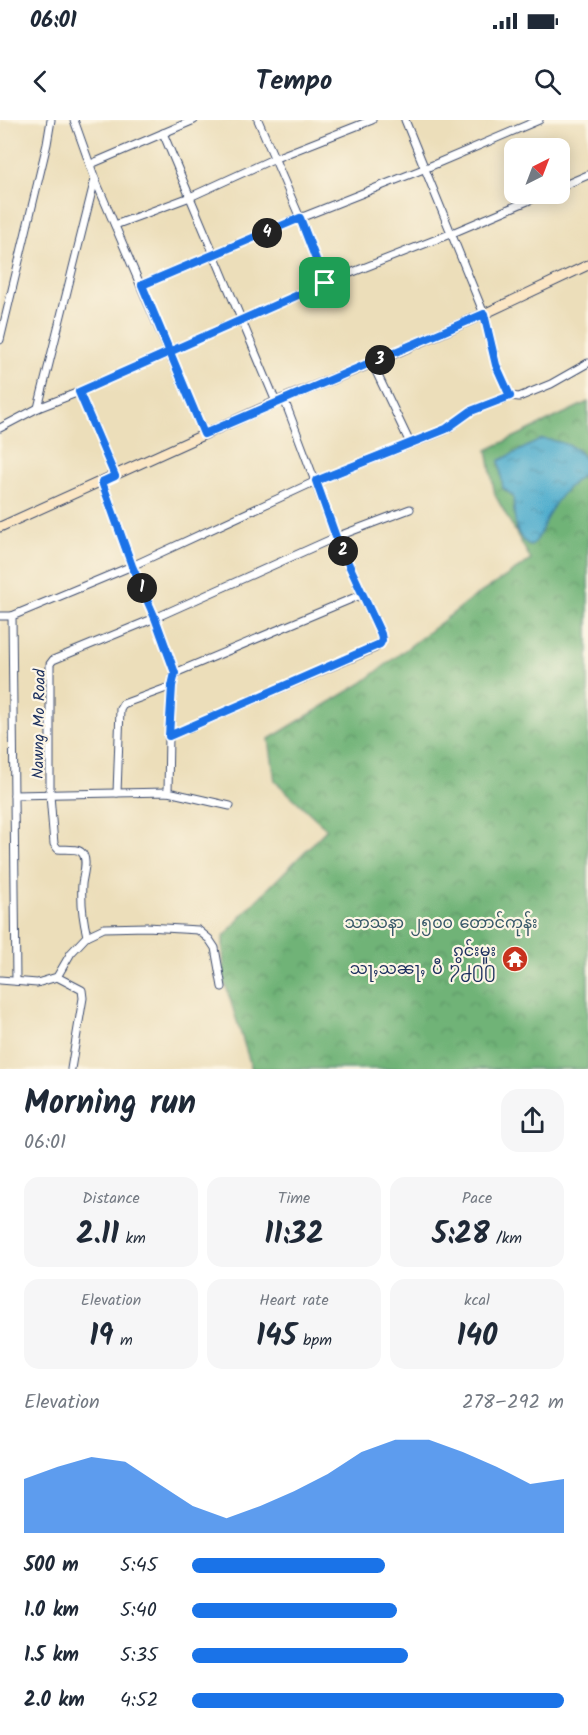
<!DOCTYPE html>
<html lang="en">
<head>
<meta charset="utf-8">
<style>
	body { margin:0; font-family:Kalam,"Noto Sans Myanmar",sans-serif; background:#f6f6f7; color:#1f2937; height:100vh; display:flex; flex-direction:column; font-size:22px; white-space:nowrap }
	* { box-sizing:border-box; margin:0 }
	p { font-size:20px; color:#747a83 }
	.icon { flex:none; width:33px; height:33px; fill:none; stroke:currentColor; stroke-width:2; stroke-linecap:round; stroke-linejoin:round }
	.map { position:relative; height:949px; overflow:hidden }
	.drawer { display:flex; flex-direction:column; background:#fff; flex:1 }
	.drawer>* { flex:none }
	.needle { width:39px; rotate:42deg }
	.tools { position:absolute; left:504px; top:18px; display:grid; gap:12px }
	.tools a { display:grid; place-items:center; width:66px; height:66px; border-radius:12px; background:#fff; box-shadow:0 3px 15px #0003; font-size:30px }
	.pin { position:absolute; display:grid; place-items:center; width:51px; height:51px; color:#fff; margin:-26px; border-radius:12px; box-shadow:0 3px 9px #0006 }
	.km { position:absolute; width:30px; height:30px; margin:-15px; border-radius:50%; background:#222; color:#fff; font-size:16px; line-height:30px; text-align:center }
	.round { display:grid; place-items:center; flex:none; width:63px; height:63px; border-radius:18px; background:#f6f6f7 }
	.head { display:flex; align-items:center; justify-content:space-between; height:102px; padding:0 24px }
	h1 { font-size:33px; font-weight:700; line-height:45px }
	.stats { display:grid; grid-template-columns:repeat(3,1fr); gap:9px; height:102px; padding:6px 24px }
	.stats div { display:grid; align-content:center; border-radius:15px; background:#f6f6f7; text-align:center }
	.stats b { font-size:30px; font-weight:700 }
	.stats small { font-size:16px; font-weight:400 }
	.stats p { font-size:16px }
	.chart { height:168px; padding:12px 24px }
	.chart p { display:flex; justify-content:space-between }
	.chart svg { width:100%; height:108px; margin-top:6px; fill:#1a73e8; opacity:.7 }
	ul { padding:0 24px; list-style:none; font-size:20px }
	li { display:grid; grid-template-columns:96px 72px 1fr; align-items:center; height:45px }
	li i { height:15px; border-radius:8px; background:#1a73e8 }
	.status { display:flex; justify-content:space-between; align-items:center; height:42px; padding:0 30px; background:#fff; direction:ltr }
	.status svg { height:16px; fill:currentColor }
	header { display:flex; justify-content:space-between; align-items:center; height:78px; padding:0 24px; background:#fff; font-size:27px; font-weight:700 }
	.map>svg:first-child { display:block }
</style>
</head>
<body>
<div class="status"><b>06:01</b><svg viewBox="0 0 49 12"><path d="M0 12V9h3v3zM5 12V6h3v6zM10 12V3h3v9zM15 12V0h3v12zM26 1h20v11H26zM47 4h2v5h-2z"/></svg></div>
<header><svg class="icon" aria-label="back" viewBox="0 0 24 24"><path d="M15 5l-7 7 7 7"/></svg>Tempo<svg class="icon" aria-label="search" viewBox="0 0 24 24"><circle cx="10" cy="10" r="6"/><path d="M15 15l6 6"/></svg></header>
<div class="map">
<svg width="588" height="949" viewBox="0 0 588 949">
	<defs>
		<pattern id="forest-crowns" width="20" height="18" patternUnits="userSpaceOnUse" patternTransform="scale(1.5)"><rect width="20" height="18" fill="#70b377"/><path d="M2 6a3 3 0 1 1 6 0M12 15a3 3 0 1 1 6 0" fill="none" stroke="#5b9265"/></pattern>
		<pattern id="water-ripples" width="26" height="14" patternUnits="userSpaceOnUse" patternTransform="scale(1.5)"><rect width="26" height="14" fill="#4fadcd"/><path d="M2 4q2-2 4 0t4 0M15 11q2-2 4 0t4 0" fill="none" stroke="#418daa"/></pattern>
	</defs>
	<rect width="100%" height="100%" fill="#fcf5e5"/>
	<filter id="ink" filterUnits="userSpaceOnUse"><feTurbulence type="fractalNoise" baseFrequency=".0167" numOctaves="2"/><feDisplacementMap in="SourceGraphic" scale="12" xChannelSelector="R" yChannelSelector="G"/><feConvolveMatrix kernelMatrix="1 2 1 2 8 2 1 2 1" color-interpolation-filters="sRGB"/></filter>
	<filter id="wash" filterUnits="userSpaceOnUse"><feTurbulence type="fractalNoise" baseFrequency=".008" numOctaves="4" result="noise"/><feDisplacementMap in="SourceGraphic" scale="24" xChannelSelector="R" yChannelSelector="G"/><feGaussianBlur stdDeviation="1.35" result="paint"/><feColorMatrix in="noise" values="0 0 0 0 0 0 0 0 0 0 0 0 0 0 0 0 0 1.4 0 .05"/><feComposite in="paint" operator="in"/></filter>
	<g filter="url(#wash)">
		<rect width="100%" height="100%" fill="#ecdeba"/>
		<polygon fill="url(#forest-crowns)" stroke="#46716a" stroke-width="1.5" points="588,282 588,949 252,949 224,860 223,818 246,791 327,709 275,661 269,619 362,563 474,477 531,440 495,375 487,330"/>
		<path fill="url(#water-ripples)" stroke="#356e96" stroke-width="1.5" d="M 542,319 C 562,321 588,327 588,352 C 570,362 553,383 545,402 C 540,413 540,418 531,426 C 512,416 515,394 513,376 L 503,368 L 499,341 Z"/>
	</g>
	<g filter="url(#ink)">
		<g fill="none" stroke-linecap="round" stroke-linejoin="round">
			<g stroke="#3a496c" stroke-width="9">
				<g id="street">
					<polyline points="74,0 95,59 204,314"/>
					<polyline points="258,0 300,98 325,163"/>
					<polyline points="405,0 484,194 496,245 510,276"/>
					<polyline points="163,13 276,282"/>
					<polyline points="91,44 194,0"/>
					<polyline points="560,67 588,55"/>
					<polyline points="115,105 190,77 273,39 372,0"/>
					<polyline points="142,165 300,98 426,48 539,0"/>
					<polyline points="0,220 47,24 51,0"/>
					<polyline points="372,243 410,323"/>
					<polyline points="79,272 115,355"/>
					<polyline points="38,288 95,59"/>
					<polyline points="0,308 38,288 79,272 325,163 450,114 544,74"/>
					<polyline points="102,362 132,446 155,498 175,553 172,566 169,616 168,672"/>
					<polyline points="0,496 12,496"/>
					<polyline points="175,553 363,474"/>
					<polyline points="169,616 375,528 382,520 381,514 336,417 284,279"/>
					<polyline points="117,673 120,589 123,584 172,566"/>
					<polyline points="14,675 168,672 230,686"/>
					<path d="M 87,816 C 83,800 81,780 82,764 C 83,755 89,738 81,732 C 77,728 65,730 58,729 L 54,724 L 50,675 L 50,544 L 53,540 L 155,498 L 336,417 L 410,389"/>
					<polyline points="57,857 82,870 83,878 71,949"/>
					<polyline points="0,860 37,863 57,857 71,833 87,816 104,808 147,807 198,810 209,819 215,828 222,867"/>
					<polyline points="16,861 12,496 132,446 316,361 446,310 471,291 510,276 519,277 551,264 588,243"/>
				</g>
			</g>
			<g stroke="#3a496c" stroke-width="11">
				<polyline id="secondary" points="0,407 276,282 372,243 484,194 588,145"/>
			</g>
			<use href="#street" stroke="#fff" stroke-width="7"/>
			<use href="#secondary" stroke="#fbe6c4" stroke-width="9"/>
		</g>
	</g>
	<g fill="none" stroke-linecap="round" stroke-linejoin="round" filter="url(#ink)">
		<g stroke="#fff" stroke-width="12">
			<polyline id="route" points="325,163 79,272 115,356 102,362 132,446 155,498 175,553 172,566 169,616 380,524 382,520 381,514 336,417 316,361 446,309 471,291 510,276 496,245 484,194 204,314 142,165 300,98 325,163"/>
		</g>
		<use href="#route" stroke="#1a73e8" stroke-width="8"/>
	</g>
	<defs>
		<g id="temple-disc" transform="scale(1.35)"><circle r="9.5" fill="#c8321e" stroke="#fcf5e5"/><path d="M0-6L5-2H3V0L6.5 2.5H4V6H1.5V3h-3V6H-4V2.5H-6.5L-3 0V-2H-5Z" fill="#fff"/></g>
	</defs>
	<g fill-rule="evenodd">
		<use href="#temple-disc" x="515" y="839"/>
	</g>
	<g text-anchor="middle" stroke-width="4.5" stroke-linejoin="round" paint-order="stroke">
		<g font-size="16" fill="#1b2f5e" stroke="#fcf5e5">
			<text transform="translate(38 604) rotate(-89)" y="6">Nawng Mo Road</text>
		</g>
		<g font-size="16" fill="#375869" stroke="#fcf5e5">
			<text x="441" y="808">သာသနာ ၂၅၀၀ တောင်ကုန်း</text>
		</g>
		<g font-size="16" fill="#1b2f5e" stroke="#fcf5e5" text-anchor="end">
			<text x="496" y="836">ၵွင်းမူး<tspan x="496" dy="18">သႃႇသၼႃႇ ပီ ႒႕႐႐</tspan></text>
		</g>
	</g>
</svg>
<div class="tools">
<a><svg class="needle" viewBox="-14 -14 28 28"><path d="M0-13l5 13h-10z" fill="#e53935"/><path d="M0 13l5-13h-10z" fill="#747a83"/></svg></a>
</div>
<div class="pin" style="left:325px;top:163px;background:#1e9e55"><svg class="icon" aria-label="arrive" viewBox="0 0 24 24"><path d="M6 21V4h12l-3 4 3 4H6"/></svg></div>
<b class="km" style="left:142px;top:468px">1</b>
<b class="km" style="left:343px;top:431px">2</b>
<b class="km" style="left:380px;top:240px">3</b>
<b class="km" style="left:267px;top:113px">4</b>
</div>
<section class="drawer">
<div class="head"><div><h1>Morning run</h1><p>06:01</p></div><a class="round"><svg class="icon" aria-label="share" viewBox="0 0 24 24"><path d="M12 15V3M7 8l5-5 5 5M5 13v7h14v-7"/></svg></a></div>
<div class="stats">
<div><p>Distance</p><b>2.11<small> km</small></b></div>
<div><p>Time</p><b>11:32</b></div>
<div><p>Pace</p><b>5:28<small> /km</small></b></div>
</div>
<div class="stats">
<div><p>Elevation</p><b>19<small> m</small></b></div>
<div><p>Heart rate</p><b>145<small> bpm</small></b></div>
<div><p>kcal</p><b>140</b></div>
</div>
<div class="chart"><p><span>Elevation</span>278–292 m</p>
<svg viewBox="0 0 160 44" preserveAspectRatio="none"><path d="M0 44V22L10 17L20 13L30 15L40 24L50 33L60 38L70 33L80 27L90 20L100 11L110 6L120 6L130 11L140 17L150 24L160 22V44z"/></svg>
</div>
<ul>
<li><b>500 m</b>5:45<i style="width:52%"></i></li>
<li><b>1.0 km</b>5:40<i style="width:55%"></i></li>
<li><b>1.5 km</b>5:35<i style="width:58%"></i></li>
<li><b>2.0 km</b>4:52<i style="width:100%"></i></li>
</ul>
</section>
</body>
</html>
